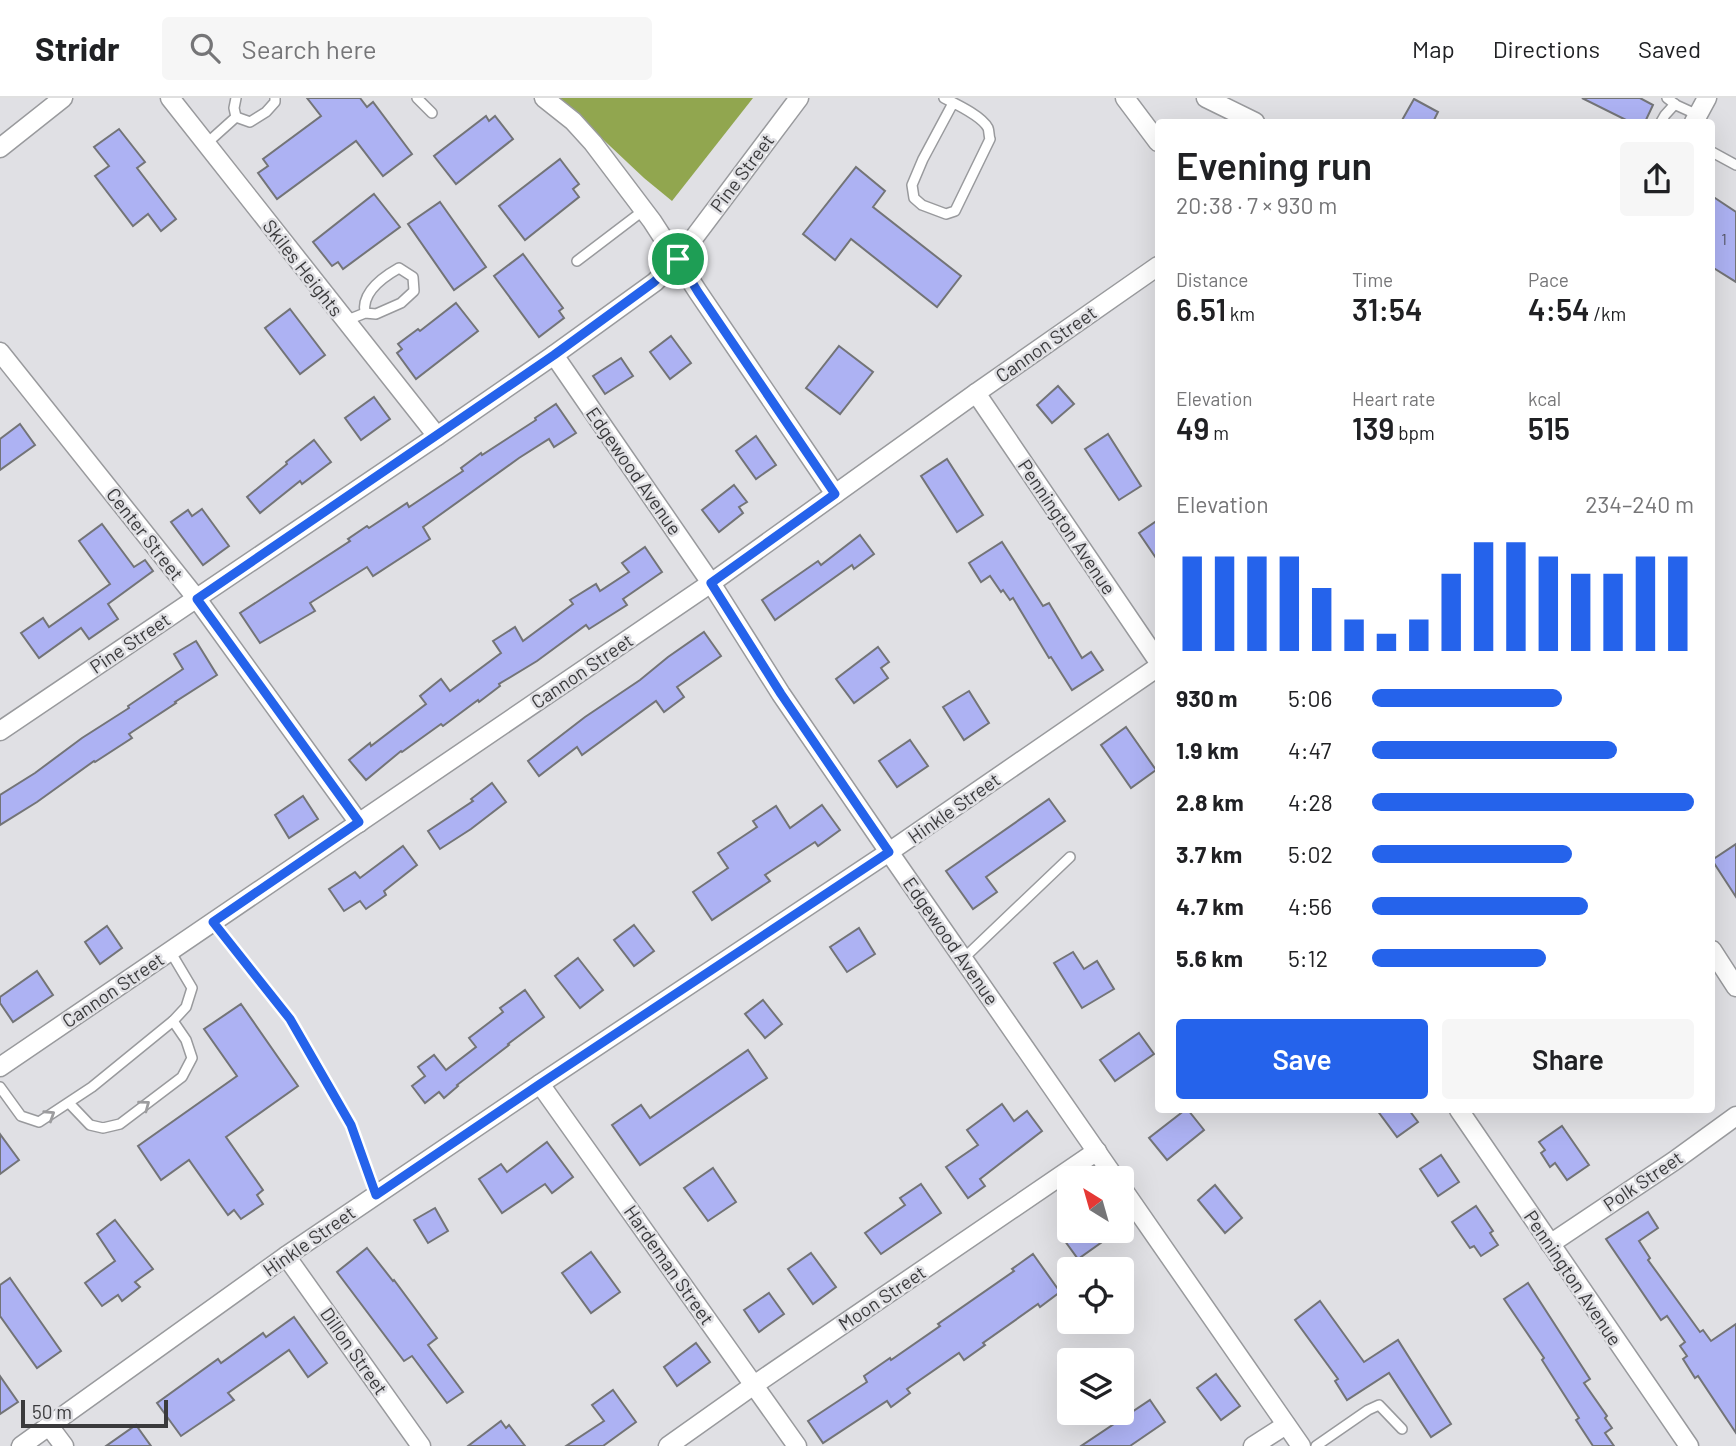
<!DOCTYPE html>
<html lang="en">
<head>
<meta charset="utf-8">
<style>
	body { margin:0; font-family:Barlow,sans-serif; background:#f6f6f6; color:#202124; height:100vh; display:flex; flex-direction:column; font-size:26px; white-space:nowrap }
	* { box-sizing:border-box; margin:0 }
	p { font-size:23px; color:#757577 }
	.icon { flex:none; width:38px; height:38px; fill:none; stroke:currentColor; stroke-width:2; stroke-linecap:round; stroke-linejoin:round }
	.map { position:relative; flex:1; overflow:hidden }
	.details { position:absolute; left:1155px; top:21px; width:560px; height:994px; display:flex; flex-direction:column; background:#fff; border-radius:7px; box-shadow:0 7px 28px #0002 }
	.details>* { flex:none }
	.needle { width:46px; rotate:323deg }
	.controls { position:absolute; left:1057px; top:1068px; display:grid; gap:14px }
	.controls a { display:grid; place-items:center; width:77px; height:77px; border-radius:7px; background:#fff; box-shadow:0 7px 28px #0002; font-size:35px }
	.scale { position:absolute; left:21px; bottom:18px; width:147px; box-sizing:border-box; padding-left:7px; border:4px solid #3a3a3c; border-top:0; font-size:19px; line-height:24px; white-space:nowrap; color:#3a3a3c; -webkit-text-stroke:5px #e0e0e4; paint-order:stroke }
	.pin { position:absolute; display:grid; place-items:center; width:60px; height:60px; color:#fff; margin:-30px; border:4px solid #fff; border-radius:50%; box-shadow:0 2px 7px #0007 }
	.round { display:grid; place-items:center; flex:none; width:74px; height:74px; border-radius:7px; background:#f6f6f6 }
	.headline { display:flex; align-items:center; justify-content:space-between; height:119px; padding:0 21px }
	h1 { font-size:38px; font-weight:600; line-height:52px }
	.metrics { display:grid; grid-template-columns:repeat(3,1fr); gap:10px; height:119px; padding:7px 21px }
	.metrics div { display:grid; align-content:center }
	.metrics b { font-size:30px; font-weight:600 }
	.metrics small { font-size:19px; font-weight:400 }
	.metrics p { font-size:19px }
	.chart { height:196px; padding:14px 21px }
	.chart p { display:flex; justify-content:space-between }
	.chart svg { width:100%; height:126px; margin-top:7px; stroke:#2563eb; stroke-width:6 }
	.button { display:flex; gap:14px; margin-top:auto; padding:14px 21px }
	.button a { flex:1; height:80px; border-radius:7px; background:#2563eb; color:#fff; font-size:28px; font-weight:600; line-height:80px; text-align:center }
	.button a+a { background:#f6f6f6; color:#202124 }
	ul { padding:0 21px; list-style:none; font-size:23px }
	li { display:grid; grid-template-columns:112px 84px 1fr; align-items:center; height:52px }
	li i { height:18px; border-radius:9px; background:#2563eb }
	header { display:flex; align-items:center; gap:42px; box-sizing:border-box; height:98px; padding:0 35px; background:#fff; border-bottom:2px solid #e0e0e0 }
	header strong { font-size:33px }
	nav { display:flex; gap:38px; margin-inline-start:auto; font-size:24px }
	.search { width:490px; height:63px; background:#f6f6f6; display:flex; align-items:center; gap:18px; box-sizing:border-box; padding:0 24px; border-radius:7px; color:#757577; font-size:26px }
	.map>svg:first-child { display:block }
</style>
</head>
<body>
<header>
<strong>Stridr</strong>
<div class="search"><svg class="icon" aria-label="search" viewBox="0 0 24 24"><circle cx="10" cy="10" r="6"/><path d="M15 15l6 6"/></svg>Search here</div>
<nav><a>Map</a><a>Directions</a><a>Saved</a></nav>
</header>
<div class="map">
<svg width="1736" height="1348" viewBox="0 0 1736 1348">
	<rect width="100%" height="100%" fill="#e0e0e4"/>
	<polygon fill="#91a64f" points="559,0 753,0 672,103 644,80"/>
	<g fill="#adb2f3" stroke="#737477" stroke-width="2">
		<polygon points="307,0 360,0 367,9 373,4 412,56 383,78 356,43 277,101 258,75 268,68 263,61 321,18"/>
		<polygon points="1582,0 1640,0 1653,7 1645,24 1630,24"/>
		<polygon points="1414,1 1438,14 1433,24 1401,24"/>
		<polygon points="486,18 489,23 495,18 513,41 456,86 434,58"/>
		<polygon points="119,31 145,64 137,70 176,121 161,133 148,116 133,128 95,78 109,68 94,49"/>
		<polygon points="560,61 579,86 573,91 579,99 525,142 499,108"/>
		<polygon points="856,69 885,93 873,109 961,178 937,209 851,141 835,162 803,136"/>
		<polygon points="374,96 400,129 343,171 338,164 332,168 313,144"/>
		<polygon points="1712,98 1736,114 1736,184 1712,169"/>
		<polygon points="440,104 486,169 454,192 408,126"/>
		<polygon points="523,156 563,210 559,213 564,220 539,239 494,178"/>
		<polygon points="456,205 478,233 416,281 397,255 402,251 398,246 418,231 420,233"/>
		<polygon points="290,211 325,257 300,276 265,230"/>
		<polygon points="671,238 691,265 670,281 650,254"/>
		<polygon points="839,248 873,274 840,316 806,290"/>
		<polygon points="621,260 633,278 605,296 593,278"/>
		<polygon points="1058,288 1074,306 1052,325 1037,307"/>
		<polygon points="374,299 390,321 361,342 345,320"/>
		<polygon points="556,306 576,335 554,349 549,341 519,360 423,429 430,441 373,478 367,469 310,505 315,513 260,545 240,515 350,443 348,441 367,428 369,430 407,405 409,409 463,373 461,370 481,355 482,357 536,322 535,320"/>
		<polygon points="20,326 35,347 0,372 0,341"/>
		<polygon points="1108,336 1141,388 1119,402 1085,351"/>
		<polygon points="756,338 776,367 756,381 736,353"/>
		<polygon points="314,342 331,364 302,386 300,383 260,415 247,399 287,366 286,364"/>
		<polygon points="947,361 983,417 957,434 921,378"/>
		<polygon points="734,387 747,404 739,409 743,415 719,434 702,412"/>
		<polygon points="202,411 229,448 203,467 171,424 188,412 192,418"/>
		<polygon points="1158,422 1158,463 1139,435"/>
		<polygon points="102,426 134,469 145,462 153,473 108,506 118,521 89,541 81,530 39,560 21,535 43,520 49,529 110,486 79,443"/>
		<polygon points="860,437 874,456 854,471 852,467 775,522 762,502 818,463 821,467"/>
		<polygon points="1002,444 1043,508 1049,505 1082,560 1091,554 1103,572 1072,592 1051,559 1049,560 1013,500 1010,502 1003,492 1001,494 990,478 981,484 969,465"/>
		<polygon points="645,449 662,474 623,501 627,507 589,531 586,527 537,563 499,586 500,588 479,604 478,602 443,628 441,626 402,654 401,653 366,682 349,662 370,645 371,648 426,606 420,598 441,581 450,593 501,555 493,543 515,529 523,543 573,506 570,502 596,486 600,493 629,474 622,465"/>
		<polygon points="704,534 721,558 677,589 684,599 664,614 656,603 582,657 577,649 539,678 528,663 585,619 640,582 668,559"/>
		<polygon points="196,543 217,577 175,604 176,605 129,636 132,640 95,664 94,663 37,704 0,727 0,697 35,675 82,640 129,610 128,608 183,571 174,556"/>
		<polygon points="878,549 889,564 881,570 888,580 854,605 836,581"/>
		<polygon points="969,593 989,625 964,642 943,609"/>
		<polygon points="1126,629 1156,672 1131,690 1101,647"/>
		<polygon points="910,642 928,668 897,689 879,663"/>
		<polygon points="492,685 506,704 471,731 440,751 428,733 473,703 471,701"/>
		<polygon points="303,698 318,721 289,740 275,717"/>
		<polygon points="1049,701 1065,723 986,779 997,794 973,811 946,773"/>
		<polygon points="822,707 840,732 818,748 815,744 765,777 770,783 712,822 693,794 728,770 718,755 757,729 753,723 776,708 790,730"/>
		<polygon points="1736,746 1736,799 1712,762"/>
		<polygon points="403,748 417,767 384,793 386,797 366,811 360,803 344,813 329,791 355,774 360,780"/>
		<polygon points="634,827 654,853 634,868 614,842"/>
		<polygon points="107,828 122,850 100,866 85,844"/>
		<polygon points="859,830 875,856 847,874 830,849"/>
		<polygon points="1073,854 1084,871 1097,863 1114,891 1082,910 1054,865"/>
		<polygon points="578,860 603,892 580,910 555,878"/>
		<polygon points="37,873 53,897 13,924 0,905 0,899"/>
		<polygon points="525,892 544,919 508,946 509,947 457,987 458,988 444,1000 439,994 425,1005 412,988 425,978 418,969 434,957 446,972 476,949 469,940 503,914 500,910"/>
		<polygon points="763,902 782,926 765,940 745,916"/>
		<polygon points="241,906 298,988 226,1039 263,1092 257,1097 263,1106 241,1121 234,1112 228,1117 189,1062 161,1082 138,1048 237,978 204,931"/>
		<polygon points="1139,935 1154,956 1115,983 1100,962"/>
		<polygon points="748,952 767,980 640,1067 612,1027 641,1007 650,1020"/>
		<polygon points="1002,1006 1014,1023 1027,1013 1042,1033 980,1081 985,1088 968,1100 946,1069 978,1047 967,1032"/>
		<polygon points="1185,1012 1188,1012 1204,1032 1167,1062 1149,1040"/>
		<polygon points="1377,1012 1409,1012 1418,1024 1397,1039"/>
		<polygon points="1562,1028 1589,1067 1567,1082 1555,1065 1550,1069 1541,1055 1545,1052 1539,1044"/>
		<polygon points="0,1036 19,1062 0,1076"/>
		<polygon points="547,1044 573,1079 552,1095 545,1086 502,1115 479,1081 501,1066 507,1074"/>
		<polygon points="1441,1057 1459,1084 1438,1098 1420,1071"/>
		<polygon points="713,1070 736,1104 708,1123 684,1090"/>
		<polygon points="921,1086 941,1115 881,1156 865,1135 905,1107 900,1100"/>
		<polygon points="1215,1087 1242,1120 1225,1135 1198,1102"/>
		<polygon points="1476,1108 1493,1133 1490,1135 1498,1147 1481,1158 1474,1148 1470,1150 1452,1124"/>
		<polygon points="435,1110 448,1133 428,1145 414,1122"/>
		<polygon points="1648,1114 1658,1130 1639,1143 1650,1160 1648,1162 1700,1234 1703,1232 1711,1243 1736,1226 1736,1335 1698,1278 1695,1280 1683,1261 1687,1258 1680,1248 1685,1244 1667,1218 1661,1222 1606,1141"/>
		<polygon points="115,1122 153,1171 135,1184 140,1189 122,1203 118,1197 102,1208 85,1185 115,1163 97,1136"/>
		<polygon points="1071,1132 1119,1132 1078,1161 1062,1139"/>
		<polygon points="367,1150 393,1183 394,1182 437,1240 428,1247 463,1294 447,1305 412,1258 404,1263 337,1174"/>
		<polygon points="591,1154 620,1194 591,1215 562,1175"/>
		<polygon points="811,1155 836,1189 813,1206 788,1171"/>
		<polygon points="1033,1156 1060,1194 1040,1209 1038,1206 983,1245 985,1247 964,1262 959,1255 907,1291 910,1295 891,1309 887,1303 823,1345 808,1323 867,1284 864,1278 890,1260 891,1262 940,1228 938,1226 1014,1173 1012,1171"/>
		<polygon points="10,1180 61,1253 37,1270 0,1218 0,1187"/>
		<polygon points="1528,1185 1590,1281 1584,1285 1607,1318 1605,1320 1612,1330 1605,1335 1614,1348 1593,1348 1576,1322 1579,1320 1542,1262 1544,1260 1504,1201"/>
		<polygon points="769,1195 784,1216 759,1234 744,1212"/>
		<polygon points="1320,1203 1364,1264 1398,1242 1451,1326 1431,1339 1389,1275 1347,1302 1335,1283 1338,1281 1295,1222"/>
		<polygon points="294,1219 327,1265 308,1279 289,1252 228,1295 234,1302 181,1338 157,1305 218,1261 221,1265 263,1235 266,1239"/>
		<polygon points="696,1245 710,1264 677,1288 664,1269"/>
		<polygon points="1216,1276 1240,1308 1221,1322 1197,1290"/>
		<polygon points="0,1278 18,1304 0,1316"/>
		<polygon points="613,1292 636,1324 603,1348 566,1348 604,1323 592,1307"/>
		<polygon points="1150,1302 1165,1324 1130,1348 1081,1348"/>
		<polygon points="501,1323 506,1330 509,1327 525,1348 468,1348"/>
		<polygon points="136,1327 151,1348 106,1348"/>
	</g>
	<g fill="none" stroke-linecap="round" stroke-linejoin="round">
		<g stroke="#999a9d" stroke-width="12">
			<g id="lane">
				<polyline points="417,0 432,15"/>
				<path d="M 944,0 C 956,6 982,18 988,30 C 989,32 989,39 990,41 L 955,113 L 946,116 L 922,107 L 914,100 L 912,87 L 923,61 L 953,5"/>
				<polyline points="1667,0 1676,7 1698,17"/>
				<polyline points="236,19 250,24 266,14 275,4 275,0"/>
				<polyline points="236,19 234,10 236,0"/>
				<polyline points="1661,24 1665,17 1675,6"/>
				<polyline points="206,46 236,19"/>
				<polyline points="1712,54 1736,67"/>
				<polyline points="577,163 644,112"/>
				<path d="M 345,223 L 365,215 L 376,216 L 401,205 L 414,193 L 413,179 L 399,170 C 383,179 361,194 365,215"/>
				<polyline points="213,824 290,921 351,1027 376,1097"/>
				<polyline points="963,861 1070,759"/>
				<polyline points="0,989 21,1018 39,1024 92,989 173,923 186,909 192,890 170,853"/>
				<polyline points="69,1005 90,1027 103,1030 120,1026 182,979 192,960 186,942 173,923"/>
				<polyline points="1316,1348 1368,1312 1379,1307 1402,1331"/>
			</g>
		</g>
		<g stroke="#999a9d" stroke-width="21">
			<g id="street">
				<polyline points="170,0 437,338"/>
				<polyline points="544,0 573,23 593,45 652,123 698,194 835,396"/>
				<polyline points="1125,0 1158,44"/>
				<polyline points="1206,0 1255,24"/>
				<polyline points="1694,24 1707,0"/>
				<polyline points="0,50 63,0"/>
				<polyline points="0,254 197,501 359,725"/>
				<polyline points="554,257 711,485 781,596 889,754 1115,1080"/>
				<polyline points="976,295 1158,563"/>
				<polyline points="0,633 437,338 554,257 655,184 678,161 799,0"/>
				<polyline points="1712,852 1736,889"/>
				<polyline points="0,969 711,485 976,295 1158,168"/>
				<polyline points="540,986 797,1348"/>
				<polyline points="1459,1012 1689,1348"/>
				<polyline points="1122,1090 1301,1348"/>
				<polyline points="1550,1146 1674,1063 1736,1018"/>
				<polyline points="286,1158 421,1348"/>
				<polyline points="49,1328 64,1348"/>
				<polyline points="21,1348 286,1158 540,986 889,754 1158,569"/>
				<polyline points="668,1348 754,1287 1097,1053"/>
				<polyline points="1253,1348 1286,1327"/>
			</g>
		</g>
		<use href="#lane" stroke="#fff" stroke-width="9"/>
		<use href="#street" stroke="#fff" stroke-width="18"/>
	</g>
	<defs><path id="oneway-chevron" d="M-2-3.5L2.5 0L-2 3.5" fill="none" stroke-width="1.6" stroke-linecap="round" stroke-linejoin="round" transform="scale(1.75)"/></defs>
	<g stroke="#9c9c9e">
		<use href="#oneway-chevron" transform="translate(145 1007) rotate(-37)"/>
		<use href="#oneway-chevron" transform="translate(50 1017) rotate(-33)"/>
	</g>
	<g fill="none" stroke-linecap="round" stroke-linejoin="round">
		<g stroke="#fff" stroke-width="14">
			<polygon id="route" points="678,161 698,194 835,396 711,485 781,596 889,754 540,986 376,1097 351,1027 290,921 213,824 359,724 197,501 554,257 654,184"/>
		</g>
		<use href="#route" stroke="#2563eb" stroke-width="9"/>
	</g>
	<g text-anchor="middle" stroke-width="5" stroke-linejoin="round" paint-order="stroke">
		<g font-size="16" fill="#57586a">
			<text x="1724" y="147">1</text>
		</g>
		<g font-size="19" fill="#3a3a3c" stroke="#e0e0e4">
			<text transform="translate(742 75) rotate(-53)" y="7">Pine Street</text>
			<text transform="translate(303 170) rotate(52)" y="7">Skiles Heights</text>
			<text transform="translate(1046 246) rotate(-35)" y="7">Cannon Street</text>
			<text transform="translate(634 373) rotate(55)" y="7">Edgewood Avenue</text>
			<text transform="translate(1067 429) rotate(56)" y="7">Pennington Avenue</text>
			<text transform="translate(145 436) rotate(52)" y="7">Center Street</text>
			<text transform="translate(130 545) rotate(-34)" y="7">Pine Street</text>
			<text transform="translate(582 573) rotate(-34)" y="7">Cannon Street</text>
			<text transform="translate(954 710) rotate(-35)" y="7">Hinkle Street</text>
			<text transform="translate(951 843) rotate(55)" y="7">Edgewood Avenue</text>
			<text transform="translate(113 892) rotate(-34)" y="7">Cannon Street</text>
			<text transform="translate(1643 1083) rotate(-34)" y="7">Polk Street</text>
			<text transform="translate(309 1143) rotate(-35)" y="7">Hinkle Street</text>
			<text transform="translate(669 1167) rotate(55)" y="7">Hardeman Street</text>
			<text transform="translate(1573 1180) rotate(56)" y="7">Pennington Avenue</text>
			<text transform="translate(882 1200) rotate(-34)" y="7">Moon Street</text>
			<text transform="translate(354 1253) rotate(55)" y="7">Dillon Street</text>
		</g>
	</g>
</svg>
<div class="controls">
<a><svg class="needle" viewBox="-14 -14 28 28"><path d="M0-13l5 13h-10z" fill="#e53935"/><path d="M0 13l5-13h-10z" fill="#757577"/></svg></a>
<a><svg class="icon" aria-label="locate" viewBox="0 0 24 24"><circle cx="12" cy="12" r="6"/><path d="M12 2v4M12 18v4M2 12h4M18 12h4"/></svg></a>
<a><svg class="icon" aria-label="layers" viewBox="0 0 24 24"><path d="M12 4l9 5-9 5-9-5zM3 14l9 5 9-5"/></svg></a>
</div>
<div class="scale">50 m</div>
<div class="pin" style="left:678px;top:161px;background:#1e9e55"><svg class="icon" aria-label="arrive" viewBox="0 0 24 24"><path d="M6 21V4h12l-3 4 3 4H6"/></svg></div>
<section class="details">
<div class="headline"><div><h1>Evening run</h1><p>20:38 · 7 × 930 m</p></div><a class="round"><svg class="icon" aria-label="share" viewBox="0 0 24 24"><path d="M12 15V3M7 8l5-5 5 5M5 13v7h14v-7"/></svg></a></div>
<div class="metrics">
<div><p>Distance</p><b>6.51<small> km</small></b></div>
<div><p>Time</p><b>31:54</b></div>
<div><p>Pace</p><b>4:54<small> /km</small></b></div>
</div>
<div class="metrics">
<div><p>Elevation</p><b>49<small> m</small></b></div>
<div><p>Heart rate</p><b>139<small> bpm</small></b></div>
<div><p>kcal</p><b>515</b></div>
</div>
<div class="chart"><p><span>Elevation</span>234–240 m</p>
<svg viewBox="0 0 160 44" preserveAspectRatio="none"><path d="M5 44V11M15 44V11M25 44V11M35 44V11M45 44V22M55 44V33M65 44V38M75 44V33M85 44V17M95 44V6M105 44V6M115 44V11M125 44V17M135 44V17M145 44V11M155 44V11"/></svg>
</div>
<ul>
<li><b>930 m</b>5:06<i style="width:59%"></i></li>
<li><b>1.9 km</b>4:47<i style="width:76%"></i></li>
<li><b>2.8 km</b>4:28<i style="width:100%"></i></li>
<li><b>3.7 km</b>5:02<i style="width:62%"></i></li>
<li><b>4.7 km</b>4:56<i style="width:67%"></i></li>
<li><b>5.6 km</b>5:12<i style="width:54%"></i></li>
</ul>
<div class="button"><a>Save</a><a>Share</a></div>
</section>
</div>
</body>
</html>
